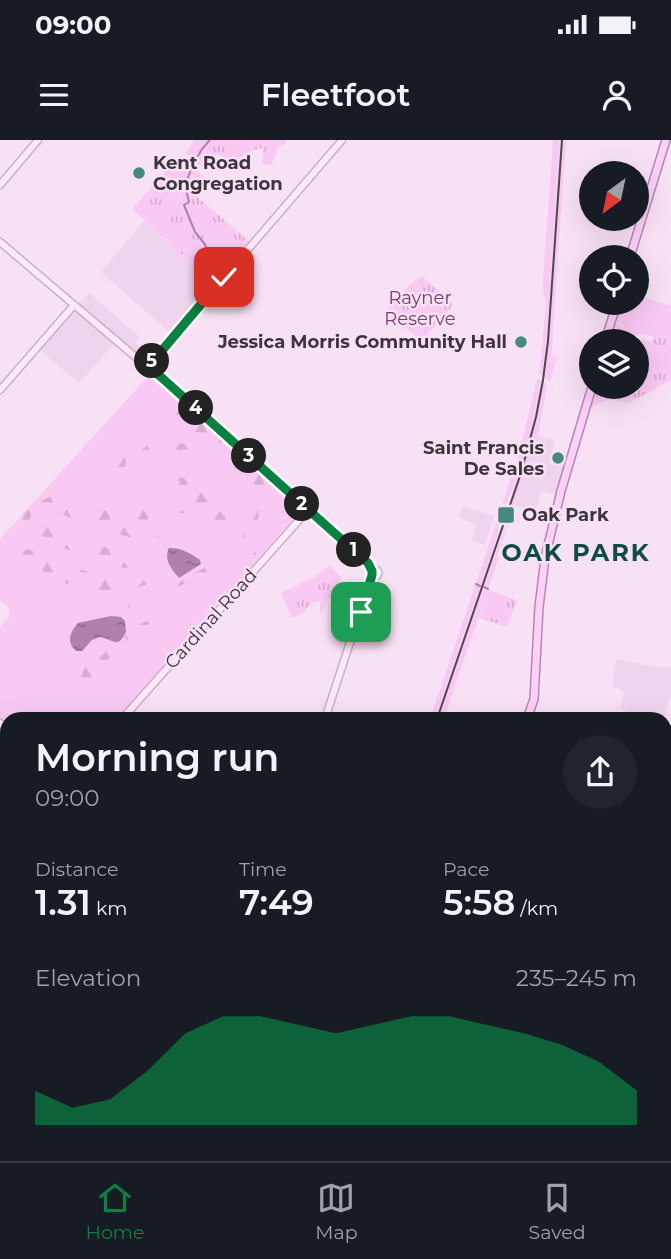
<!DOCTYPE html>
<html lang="en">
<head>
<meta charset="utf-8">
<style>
	body { margin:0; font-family:Montserrat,sans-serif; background:#20242c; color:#f1f3f6; height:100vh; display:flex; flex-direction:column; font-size:26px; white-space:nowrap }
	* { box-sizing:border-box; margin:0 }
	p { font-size:23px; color:#9ea1a6 }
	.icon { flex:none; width:38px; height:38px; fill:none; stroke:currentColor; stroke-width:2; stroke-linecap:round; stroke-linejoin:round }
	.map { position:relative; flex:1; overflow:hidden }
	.panel { position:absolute; left:0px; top:572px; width:672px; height:450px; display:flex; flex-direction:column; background:#171b24; border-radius:21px 21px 0 0; box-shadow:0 7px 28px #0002 }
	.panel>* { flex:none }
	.needle { width:46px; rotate:213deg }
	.tools { position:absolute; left:579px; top:21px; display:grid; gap:14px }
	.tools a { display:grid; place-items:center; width:70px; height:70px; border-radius:50%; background:#171b24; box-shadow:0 7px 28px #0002; font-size:35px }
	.pin { position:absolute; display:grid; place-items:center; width:60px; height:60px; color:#fff; margin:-30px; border-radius:14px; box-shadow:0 4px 10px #0006 }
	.km { position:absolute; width:35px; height:35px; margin:-18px; border-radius:50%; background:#222; color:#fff; font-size:19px; line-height:35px; text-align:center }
	.round { display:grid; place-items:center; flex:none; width:74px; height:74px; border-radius:37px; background:#20242c }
	.headline { display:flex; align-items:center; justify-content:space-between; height:119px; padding:0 35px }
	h1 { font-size:38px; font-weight:600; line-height:52px }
	.stats { display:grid; grid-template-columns:repeat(3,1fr); gap:10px; height:119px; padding:7px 35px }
	.stats div { display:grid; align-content:center }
	.stats b { font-size:35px; font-weight:600 }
	.stats small { font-size:19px; font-weight:400 }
	.stats p { font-size:19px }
	.chart { height:196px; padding:14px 35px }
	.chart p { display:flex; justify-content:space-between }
	.chart svg { width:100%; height:126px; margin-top:7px; fill:#0b8043; opacity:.7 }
	.status { display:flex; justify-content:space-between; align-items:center; height:49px; padding:0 35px; background:#171b24; direction:ltr }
	.status svg { height:19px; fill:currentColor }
	header { display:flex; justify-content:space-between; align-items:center; height:91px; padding:0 35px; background:#171b24; font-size:32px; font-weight:600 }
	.menu { display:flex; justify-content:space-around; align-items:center; height:98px; border-top:2px solid #363941; background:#171b24; font-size:19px; color:#9ea1a6 }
	.menu a { display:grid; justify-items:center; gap:4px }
	.menu .current { color:#0b8043 }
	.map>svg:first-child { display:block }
</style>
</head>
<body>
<div class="status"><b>09:00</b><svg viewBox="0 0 49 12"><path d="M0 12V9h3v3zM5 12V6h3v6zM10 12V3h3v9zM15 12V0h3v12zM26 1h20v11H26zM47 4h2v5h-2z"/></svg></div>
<header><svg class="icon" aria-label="menu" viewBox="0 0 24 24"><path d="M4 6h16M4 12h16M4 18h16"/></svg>Fleetfoot<svg class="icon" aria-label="person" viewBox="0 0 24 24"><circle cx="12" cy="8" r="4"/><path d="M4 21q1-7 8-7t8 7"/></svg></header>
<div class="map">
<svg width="671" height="1021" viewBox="0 0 671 1021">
	<defs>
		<pattern id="forest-firs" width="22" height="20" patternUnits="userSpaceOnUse" patternTransform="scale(1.75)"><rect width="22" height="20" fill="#f9c9f3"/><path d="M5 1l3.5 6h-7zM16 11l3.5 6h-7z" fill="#d6add1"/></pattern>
		<pattern id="park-tufts" width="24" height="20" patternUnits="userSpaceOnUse" patternTransform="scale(1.75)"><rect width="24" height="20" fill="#f9c9f3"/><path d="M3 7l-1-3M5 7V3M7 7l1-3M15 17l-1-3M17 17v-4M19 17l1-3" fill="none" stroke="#d6add1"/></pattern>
		<pattern id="water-ripples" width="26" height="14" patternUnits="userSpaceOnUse" patternTransform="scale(1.75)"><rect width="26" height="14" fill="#b181ab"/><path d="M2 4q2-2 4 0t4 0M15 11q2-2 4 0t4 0" fill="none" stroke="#916a8c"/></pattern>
	</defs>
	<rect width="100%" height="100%" fill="#f9e1f5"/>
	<g fill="#f0d3ec">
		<polygon points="559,0 563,0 548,213 545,238 542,235 547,181"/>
		<polygon points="144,81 214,144 171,193 101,132"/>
		<polygon points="89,153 140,197 135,203 141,208 136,213 79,164"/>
		<polygon points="73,171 75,171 114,204 79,243 40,210"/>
		<polygon points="541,240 544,242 543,247 536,284 525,322 438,579 435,579 515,345 534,277"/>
		<polygon points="538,296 555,299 550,321 565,326 557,355 541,351 536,372 515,365"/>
		<polygon points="463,366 494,376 485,405 471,400 476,384 459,378"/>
		<polygon points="616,519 655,527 671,527 671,555 664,579 642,579 620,568 624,553 620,549 612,547"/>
	</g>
	<g fill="#f9c9f3">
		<polygon points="553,0 559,0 547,181 542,235 537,232 540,230 546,162 543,152 543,139"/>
		<polygon points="563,0 566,0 551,219 554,216 557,217 550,242 545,238 550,185"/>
		<polygon points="637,155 669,165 660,199 644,194 629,197 626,189 614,180 619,163 637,163"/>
		<polygon points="150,234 163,243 299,367 299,372 117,579 7,579 7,584 0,578 0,487 9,477 9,468 0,460 0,399"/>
		<path d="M 537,239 L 541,240 C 534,274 528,310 515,343 C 509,358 503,367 498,384 L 496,383 L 519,314 Z"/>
		<polygon points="544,242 547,246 538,296 508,384 508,376 531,301"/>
		<path d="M 496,384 L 499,385 C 495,410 483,437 475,462 C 461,501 448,540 435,579 L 430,579 Z"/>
		<polygon points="506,385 508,385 497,416 499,417 444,579 438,579 487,436"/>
	</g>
	<g fill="url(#forest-firs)">
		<path d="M 184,261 L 227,301 C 220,305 214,301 205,299 C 189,296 180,297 173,279 Z"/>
		<path d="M 163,296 C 173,299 182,308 193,302 L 202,306 L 203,310 L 193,316 L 196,320 L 194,327 L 198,327 L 206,333 L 205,335 C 189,336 183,317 167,317 L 164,314 L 165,309 L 162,307 L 155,309 L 149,315 L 141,314 L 141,310 Z"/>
		<path d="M 129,302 L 133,305 L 133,308 L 125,312 L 126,324 C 115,341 105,329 92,336 L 86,334 L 100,319 L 115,313 L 119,304 L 126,305 Z"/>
		<path d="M 244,319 L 266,338 C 265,344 267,348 266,355 C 265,361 261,365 259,371 C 258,376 258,384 259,389 L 250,396 L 256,414 L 254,418 L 251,418 L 245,405 L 241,376 L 242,372 L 255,364 L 259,354 L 252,341 L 239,325 L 240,322 Z"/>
		<path d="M 168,336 L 185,338 L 202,353 L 225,377 L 231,393 L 216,399 C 202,378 199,389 180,385 L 178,384 L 181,380 L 204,381 L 207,380 L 209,377 L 173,372 L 169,370 L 171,367 L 190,369 C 195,368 197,365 196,360 L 187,354 L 163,354 L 162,349 L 171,349 L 182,342 L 167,340 Z"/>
		<path d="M 82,338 C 88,339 92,345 89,350 L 60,354 L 57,358 L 88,365 L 96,370 L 118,371 L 124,375 C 133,372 139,363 149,368 L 149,377 L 147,380 L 118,379 L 116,382 L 125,388 L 154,391 L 159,397 L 158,404 L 152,404 L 119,394 L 104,391 L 51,370 L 44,363 L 32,372 L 29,381 L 21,383 L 18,380 L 36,360 L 41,361 L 48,358 L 54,352 L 76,343 Z"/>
		<path d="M 44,381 L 51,382 L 64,390 L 98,405 L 129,415 L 137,422 L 137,428 C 121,431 78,415 62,407 C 56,403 51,398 43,396 L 34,398 L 20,394 L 21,390 L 28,388 L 32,390 L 39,383 Z"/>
		<polygon points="232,399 237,402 243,417 241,422 225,431 201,435 176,448 168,456 172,438 180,441 206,427 214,425 228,425 229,418 223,404 226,401"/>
		<path d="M 27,409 C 39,414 51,417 63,422 C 89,431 119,450 147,438 L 149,439 L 150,442 C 138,450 131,448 118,450 C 113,451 108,454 102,454 C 79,454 47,433 27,421 L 23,418 L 22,413 Z"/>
		<path d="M 147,454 L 148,456 L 145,461 L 145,466 L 134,474 L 133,481 L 135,486 L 163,475 L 164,476 L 165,481 L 159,484 L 152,483 L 134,498 L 128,500 L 125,498 C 127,490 125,485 125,477 C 125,472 128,466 130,462 Z"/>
		<polygon points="114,505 118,505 118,511 109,518 96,535 89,539 70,575 70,579 62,579 70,560 78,554 74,552 83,533 79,526 94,522"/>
	</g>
	<g fill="url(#park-tufts)">
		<path d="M 195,0 L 285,0 L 286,3 L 278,7 L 272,24 L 263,25 L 263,8 C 248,11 241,15 231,26 L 217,14 L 204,29 L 185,13 Z"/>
		<polygon points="180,15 204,37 192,52 250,102 214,144 132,69"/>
		<polygon points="422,136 454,164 422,201 386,172 409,145"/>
		<polygon points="669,165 671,165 671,240 629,263 609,259 590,268 596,249 627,257 638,252 636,250 630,248 637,247 637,201 609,201 614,186 616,183 626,189 629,197 633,201 644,199 652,202 654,196 660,198"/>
		<polygon points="329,425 341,437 336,454 326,459 327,462 322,473 320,473 320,461 312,463 303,473 292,478 281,453 318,435"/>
		<polygon points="488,450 517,460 507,487 479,478"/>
	</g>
	<g fill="url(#water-ripples)">
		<path d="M 169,408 C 180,407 192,414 200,420 L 201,424 L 179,438 C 172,430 163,419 169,408 Z"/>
		<path d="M 111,476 L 121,477 L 125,481 L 126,492 C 117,510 113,499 100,497 L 92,500 L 82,511 L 76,511 C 66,502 70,492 78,483 Z"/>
	</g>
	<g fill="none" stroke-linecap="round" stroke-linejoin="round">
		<g stroke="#b181ab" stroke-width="2">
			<polyline points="195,21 202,9 210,0"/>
			<polyline points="192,27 185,45 189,62 184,65 195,92 204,103 219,132"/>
			<polyline points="476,444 480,446"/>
			<polyline points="484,447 488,449"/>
		</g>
		<g stroke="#c7b1c4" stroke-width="9">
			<g id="secondary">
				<polyline points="0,45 38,0"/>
				<polyline points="0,102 145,225 161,237 306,367"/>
				<polyline points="147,227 342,0"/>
				<polyline points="0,250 74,165"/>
				<polyline points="310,371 376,430"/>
				<circle cx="375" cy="433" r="3.5"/>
				<polyline points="122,579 300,379 305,372"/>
				<polyline points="325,579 372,435"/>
				<polyline points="0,583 7,589"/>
				<polyline points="0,875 7,882"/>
				<polyline points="0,980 7,972"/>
				<polyline points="158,1015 164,1021"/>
				<polyline points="261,1021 264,1015"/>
			</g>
		</g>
		<g stroke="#b886b2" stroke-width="10">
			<g id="primary">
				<polyline points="630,117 666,0"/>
				<polyline points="605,201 617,163"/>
				<polyline points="527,579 534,559 539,467 545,418 561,351 592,247"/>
				<polyline points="325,1021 329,1015"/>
			</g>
		</g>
		<use href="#secondary" stroke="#fee8fb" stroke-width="6"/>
		<use href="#primary" stroke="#fcd1f7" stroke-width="7"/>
		<g stroke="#51464f" stroke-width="2">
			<polyline points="437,579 521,333 536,277 543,240 548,201 562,0"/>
			<polyline points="284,1021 286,1015"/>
			<polyline points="651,1021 671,1013"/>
		</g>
	</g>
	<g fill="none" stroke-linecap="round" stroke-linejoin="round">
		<g stroke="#fff" stroke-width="14">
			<polyline id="route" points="224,137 148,227 161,237 301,363 309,368 312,373 368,423 372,431 372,435 361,472"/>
		</g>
		<use href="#route" stroke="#0b8043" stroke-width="9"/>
	</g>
	<g fill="#45897d" stroke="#f9e1f5" stroke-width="2.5">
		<circle cx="139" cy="33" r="7"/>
		<circle cx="521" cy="202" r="7"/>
		<circle cx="558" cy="318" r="7"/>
		<rect x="497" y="366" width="18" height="18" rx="3.5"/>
	</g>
	<g text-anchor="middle" stroke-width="5" stroke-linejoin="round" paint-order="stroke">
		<g font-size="18" font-weight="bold" fill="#3d343c" stroke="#f9e1f5" text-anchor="start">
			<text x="153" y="29">Kent Road<tspan x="153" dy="21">Congregation</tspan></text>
			<text x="507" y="208" text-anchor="end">Jessica Morris Community Hall</text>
			<text x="544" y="314" text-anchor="end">Saint Francis<tspan x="544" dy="21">De Sales</tspan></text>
			<text x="522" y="381">Oak Park</text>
		</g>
		<g font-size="18" fill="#783b72" stroke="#f9e1f5">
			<text x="420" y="164">Rayner<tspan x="420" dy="21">Reserve</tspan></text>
		</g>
		<g font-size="18" fill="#3d343c" stroke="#f9e1f5">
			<text transform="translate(211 479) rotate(-48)" y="6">Cardinal Road</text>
		</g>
		<g font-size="24" font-weight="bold" letter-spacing="2" fill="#114b43" stroke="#f9e1f5">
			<text x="576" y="421">OAK PARK</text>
		</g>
	</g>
</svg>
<div class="tools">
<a><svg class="needle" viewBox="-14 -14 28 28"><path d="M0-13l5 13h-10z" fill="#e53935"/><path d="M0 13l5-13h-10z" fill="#9ea1a6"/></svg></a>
<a><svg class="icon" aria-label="locate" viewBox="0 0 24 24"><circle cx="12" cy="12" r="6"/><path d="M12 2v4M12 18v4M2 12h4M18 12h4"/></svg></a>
<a><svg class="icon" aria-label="layers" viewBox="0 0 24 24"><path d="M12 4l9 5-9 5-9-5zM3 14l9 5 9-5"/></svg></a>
</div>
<div class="pin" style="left:361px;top:472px;background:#1e9e55"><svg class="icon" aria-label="arrive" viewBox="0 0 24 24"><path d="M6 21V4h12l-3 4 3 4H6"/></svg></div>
<div class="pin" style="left:224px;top:137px;background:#d93025"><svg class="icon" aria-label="check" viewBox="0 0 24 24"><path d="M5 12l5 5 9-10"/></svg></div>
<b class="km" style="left:354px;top:410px">1</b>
<b class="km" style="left:302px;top:364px">2</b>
<b class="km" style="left:249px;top:316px">3</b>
<b class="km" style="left:196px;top:268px">4</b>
<b class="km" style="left:152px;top:221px">5</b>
<section class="panel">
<div class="headline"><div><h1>Morning run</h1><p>09:00</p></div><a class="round"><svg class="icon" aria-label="share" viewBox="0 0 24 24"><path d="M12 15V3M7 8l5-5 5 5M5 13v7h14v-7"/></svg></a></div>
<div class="stats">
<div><p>Distance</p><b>1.31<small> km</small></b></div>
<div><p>Time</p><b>7:49</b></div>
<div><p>Pace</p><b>5:58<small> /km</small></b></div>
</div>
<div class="chart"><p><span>Elevation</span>235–245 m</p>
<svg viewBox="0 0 160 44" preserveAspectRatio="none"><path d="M0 44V32L10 38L20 35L30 25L40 12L50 6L60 6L70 9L80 12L90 9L100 6L110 6L120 9L130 12L140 16L150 22L160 32V44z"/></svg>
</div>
</section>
</div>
<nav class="menu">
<a class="current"><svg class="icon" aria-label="home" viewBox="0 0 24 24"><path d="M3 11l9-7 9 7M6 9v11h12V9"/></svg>Home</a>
<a><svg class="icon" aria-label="map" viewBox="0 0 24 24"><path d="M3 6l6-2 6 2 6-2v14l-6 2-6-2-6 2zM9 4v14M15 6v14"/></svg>Map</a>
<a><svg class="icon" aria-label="saved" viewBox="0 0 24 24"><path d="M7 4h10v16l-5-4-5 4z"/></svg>Saved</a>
</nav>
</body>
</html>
